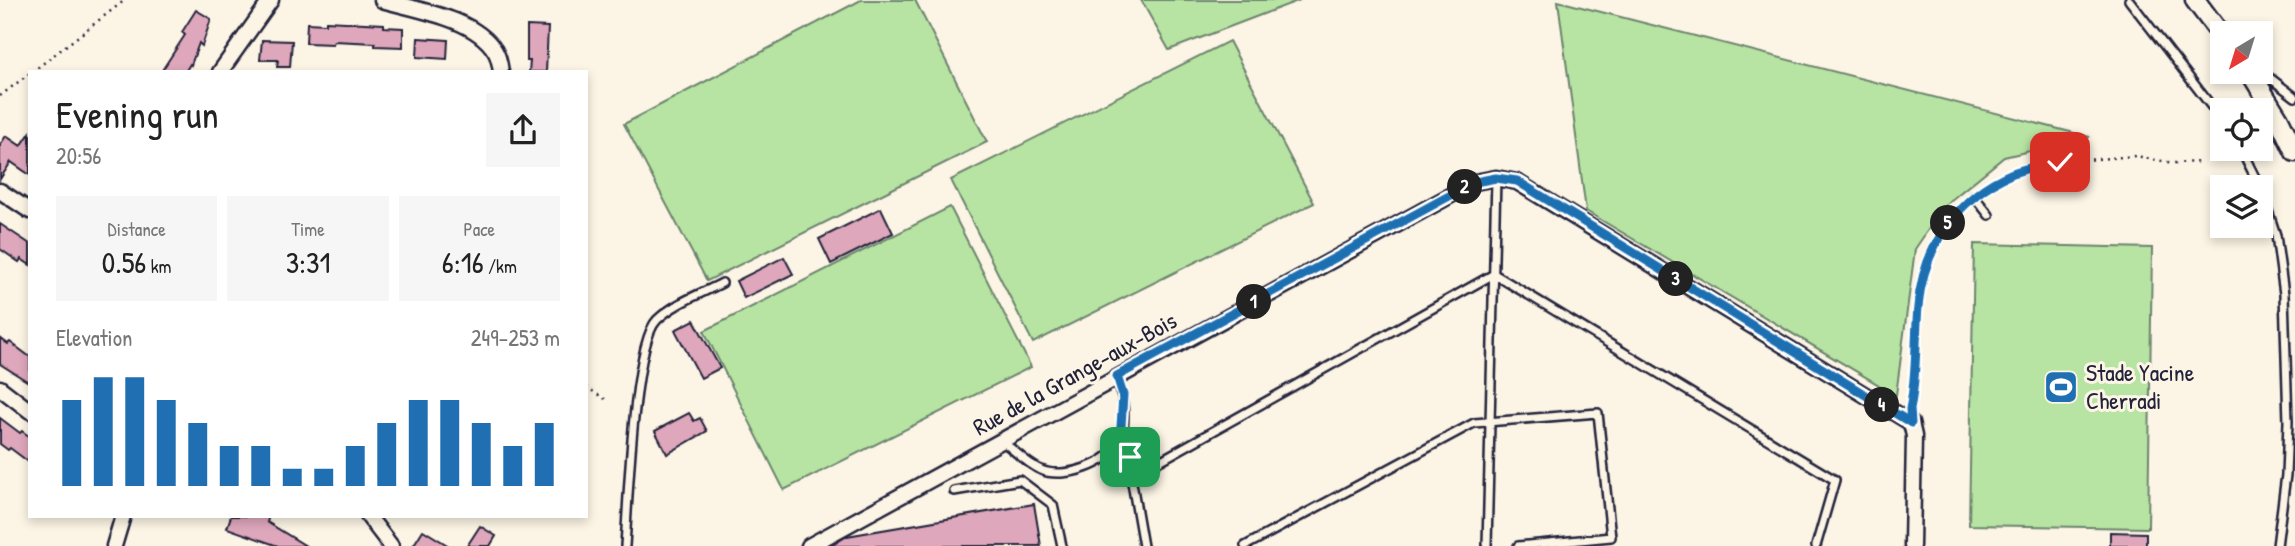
<!DOCTYPE html>
<html lang="en">
<head>
<meta charset="utf-8">
<style>
	body { margin:0; font-family:"Patrick Hand",sans-serif; background:#f6f6f6; color:#222; height:100vh; display:flex; flex-direction:column; font-size:26px; white-space:nowrap }
	* { box-sizing:border-box; margin:0 }
	p { font-size:23px; color:#767676 }
	.icon { flex:none; width:38px; height:38px; fill:none; stroke:currentColor; stroke-width:2; stroke-linecap:round; stroke-linejoin:round }
	.map { position:relative; flex:1; overflow:hidden }
	.details { position:absolute; left:28px; top:70px; width:560px; height:448px; display:flex; flex-direction:column; background:#fff; border-radius:0px; box-shadow:0 4px 10px #0003 }
	.details>* { flex:none }
	.needle { width:46px; rotate:218deg }
	.controls { position:absolute; left:2210px; top:21px; display:grid; gap:14px }
	.controls a { display:grid; place-items:center; width:63px; height:63px; border-radius:0px; background:#fff; box-shadow:0 4px 10px #0003; font-size:35px }
	.pin { position:absolute; display:grid; place-items:center; width:60px; height:60px; color:#fff; margin:-30px; border-radius:14px; box-shadow:0 4px 10px #0006 }
	.km { position:absolute; width:35px; height:35px; margin:-18px; border-radius:50%; background:#222; color:#fff; font-size:19px; line-height:35px; text-align:center }
	.round { display:grid; place-items:center; flex:none; width:74px; height:74px; border-radius:0px; background:#f6f6f6 }
	.head { display:flex; align-items:center; justify-content:space-between; height:119px; padding:0 28px }
	h1 { font-size:38px; font-weight:600; line-height:52px }
	.stats { display:grid; grid-template-columns:repeat(3,1fr); gap:10px; height:119px; padding:7px 28px }
	.stats div { display:grid; align-content:center; border-radius:0px; background:#f6f6f6; text-align:center }
	.stats b { font-size:30px; font-weight:600 }
	.stats small { font-size:19px; font-weight:400 }
	.stats p { font-size:19px }
	.chart { height:196px; padding:14px 28px }
	.chart p { display:flex; justify-content:space-between }
	.chart svg { width:100%; height:126px; margin-top:7px; stroke:#1f6fb2; stroke-width:6 }
	.map>svg:first-child { display:block }
</style>
</head>
<body>
<div class="map">
<svg width="2295" height="546" viewBox="0 0 2295 546">
	<rect width="100%" height="100%" fill="#fcf5e5"/>
	<filter id="ink" filterUnits="userSpaceOnUse"><feTurbulence type="fractalNoise" baseFrequency=".0143" numOctaves="2"/><feDisplacementMap in="SourceGraphic" scale="14" xChannelSelector="R" yChannelSelector="G"/><feConvolveMatrix kernelMatrix="1 2 1 2 8 2 1 2 1" color-interpolation-filters="sRGB"/></filter>
	<g filter="url(#ink)">
		<g fill="#b7e4a2" stroke="#6c836e" stroke-width="2">
			<polygon points="861,0 915,0 987,142 707,281 624,124"/>
			<polygon points="1141,0 1300,0 1169,50"/>
			<polygon points="1558,1 2090,137 2004,157 1945,205 1915,249 1896,395 1586,211"/>
			<polygon points="1229,41 1314,203 1033,343 951,180"/>
			<polygon points="950,207 1031,367 784,490 704,331"/>
			<polygon points="1974,244 2152,248 2148,528 1969,525"/>
		</g>
		<g fill="#dea7bb" stroke="#22223b" stroke-width="2">
			<polygon points="196,10 211,19 202,46 199,43 191,65 190,64 185,72 161,72 185,35 182,32"/>
			<polygon points="326,21 384,24 384,27 403,28 403,47 375,46 375,43 334,41 333,44 306,43 307,23 326,24"/>
			<polygon points="527,26 548,27 546,72 529,72 530,61 527,61"/>
			<polygon points="418,38 448,40 447,59 417,57"/>
			<polygon points="262,40 292,41 290,67 277,67 278,60 260,60"/>
			<polygon points="30,133 30,175 11,162 0,179 0,145 6,136 21,146"/>
			<polygon points="881,208 893,233 831,264 819,239"/>
			<polygon points="0,224 30,244 30,265 21,259 19,262 0,249"/>
			<polygon points="784,257 793,274 744,298 736,281"/>
			<polygon points="694,320 720,368 701,378 675,330"/>
			<polygon points="0,338 8,344 10,342 30,357 30,383 0,364"/>
			<polygon points="689,413 694,421 700,418 707,431 667,454 655,431"/>
			<polygon points="0,418 20,433 22,431 30,437 30,463 10,448 8,450 0,444"/>
			<polygon points="1034,504 1041,546 831,546 847,536"/>
			<polygon points="231,516 269,516 267,522 306,546 278,546 227,528"/>
			<polygon points="480,526 496,536 490,546 467,546"/>
			<polygon points="423,530 449,546 413,546"/>
			<polygon points="2110,532 2146,533 2146,546 2110,546"/>
		</g>
		<g fill="none" stroke-linecap="round" stroke-linejoin="round">
			<g stroke="#22223b" stroke-width="12">
				<g id="service">
					<polyline points="2129,0 2222,120"/>
					<polyline points="2261,71 2295,97"/>
					<polyline points="2241,149 2260,187"/>
					<polyline points="2261,189 2276,235 2284,294 2288,422 2286,475 2277,546"/>
					<polyline points="1974,196 1989,215"/>
					<path d="M 1002,441 C 1014,450 1027,464 1041,470 C 1063,480 1112,464 1120,440 C 1127,421 1123,396 1117,377"/>
					<polyline points="1120,442 1130,457 1131,477 1143,546"/>
					<polyline points="1131,477 1494,274 1835,480 1816,546"/>
					<polyline points="954,491 1020,480 1053,505 1062,546"/>
					<path d="M 625,546 C 628,505 633,344 657,320 C 674,303 701,294 722,283"/>
					<polyline points="1245,546 1474,423 1598,413 1611,537 1518,546"/>
					<polyline points="1487,546 1496,178"/>
				</g>
			</g>
			<g stroke="#22223b" stroke-width="19">
				<g id="minor">
					<path d="M 382,0 C 417,10 475,18 495,51 C 499,57 500,65 501,72"/>
					<polyline points="220,72 271,0"/>
					<polyline points="0,191 30,211"/>
					<polyline points="0,388 30,411"/>
					<polyline points="368,516 391,546"/>
					<polyline points="114,546 123,516"/>
					<polyline points="809,546 1475,182 1496,178 1517,182 1911,423 1914,436 1912,546"/>
				</g>
			</g>
			<g stroke="#22223b" stroke-width="23">
				<g id="tertiary">
					<polyline points="2195,0 2222,36"/>
					<polyline points="2250,72 2279,119 2295,152"/>
				</g>
			</g>
			<g stroke="#22223b" stroke-width="2.5" stroke-dasharray="2 5" stroke-linecap="butt">
				<polyline points="32,72 125,0"/>
				<polyline points="0,96 30,73"/>
				<polyline points="1984,188 2016,172 2060,162 2136,156 2173,163 2202,162"/>
				<polyline points="586,387 605,399"/>
				<path d="M 1911,404 C 1914,390 1914,375 1915,361 C 1918,302 1922,247 1965,203"/>
			</g>
			<use href="#service" stroke="#fcf5e5" stroke-width="7"/>
			<use href="#minor" stroke="#fcf5e5" stroke-width="14"/>
			<use href="#tertiary" stroke="#fcf5e5" stroke-width="18"/>
		</g>
	</g>
	<g fill="none" stroke-linecap="round" stroke-linejoin="round" filter="url(#ink)">
		<g stroke="#fff" stroke-width="14">
			<path id="route" d="M 1130,457 L 1120,442 L 1123,395 L 1117,376 L 1475,182 L 1496,178 L 1517,181 L 1911,423 L 1910,409 C 1917,376 1915,340 1918,307 C 1923,247 1958,196 2013,173 C 2028,167 2045,165 2060,162"/>
		</g>
		<use href="#route" stroke="#1f6fb2" stroke-width="9"/>
	</g>
	<defs>
		<g id="stadium-square" transform="scale(1.75)"><rect x="-9" y="-9" width="18" height="18" rx="4" fill="#1f6fb2" stroke="#fcf5e5"/><path d="M0-5a6.5 5 0 1 0 0 10a6.5 5 0 1 0 0-10ZM-3.5-1.8h7v3.6h-7Z" fill="#fff"/></g>
	</defs>
	<g fill-rule="evenodd">
		<use href="#stadium-square" x="2061" y="387"/>
	</g>
	<g text-anchor="middle" stroke-width="6" stroke-linejoin="round" paint-order="stroke">
		<g font-size="24" fill="#22223b" stroke="#fcf5e5" text-anchor="start">
			<text x="2086" y="381">Stade Yacine<tspan x="2086" dy="28">Cherradi</tspan></text>
		</g>
		<g font-size="24" fill="#22223b" stroke="#fcf5e5">
			<text transform="translate(1075 374) rotate(-29)" y="8">Rue de la Grange-aux-Bois</text>
		</g>
	</g>
</svg>
<div class="controls">
<a><svg class="needle" viewBox="-14 -14 28 28"><path d="M0-13l5 13h-10z" fill="#e53935"/><path d="M0 13l5-13h-10z" fill="#767676"/></svg></a>
<a><svg class="icon" aria-label="locate" viewBox="0 0 24 24"><circle cx="12" cy="12" r="6"/><path d="M12 2v4M12 18v4M2 12h4M18 12h4"/></svg></a>
<a><svg class="icon" aria-label="layers" viewBox="0 0 24 24"><path d="M12 4l9 5-9 5-9-5zM3 14l9 5 9-5"/></svg></a>
</div>
<div class="pin" style="left:1130px;top:457px;background:#1e9e55"><svg class="icon" aria-label="arrive" viewBox="0 0 24 24"><path d="M6 21V4h12l-3 4 3 4H6"/></svg></div>
<div class="pin" style="left:2060px;top:162px;background:#d93025"><svg class="icon" aria-label="check" viewBox="0 0 24 24"><path d="M5 12l5 5 9-10"/></svg></div>
<b class="km" style="left:1254px;top:302px">1</b>
<b class="km" style="left:1465px;top:187px">2</b>
<b class="km" style="left:1676px;top:279px">3</b>
<b class="km" style="left:1882px;top:405px">4</b>
<b class="km" style="left:1948px;top:223px">5</b>
<section class="details">
<div class="head"><div><h1>Evening run</h1><p>20:56</p></div><a class="round"><svg class="icon" aria-label="share" viewBox="0 0 24 24"><path d="M12 15V3M7 8l5-5 5 5M5 13v7h14v-7"/></svg></a></div>
<div class="stats">
<div><p>Distance</p><b>0.56<small> km</small></b></div>
<div><p>Time</p><b>3:31</b></div>
<div><p>Pace</p><b>6:16<small> /km</small></b></div>
</div>
<div class="chart"><p><span>Elevation</span>249–253 m</p>
<svg viewBox="0 0 160 44" preserveAspectRatio="none"><path d="M5 44V14M15 44V6M25 44V6M35 44V14M45 44V22M55 44V30M65 44V30M75 44V38M85 44V38M95 44V30M105 44V22M115 44V14M125 44V14M135 44V22M145 44V30M155 44V22"/></svg>
</div>
</section>
</div>
</body>
</html>
